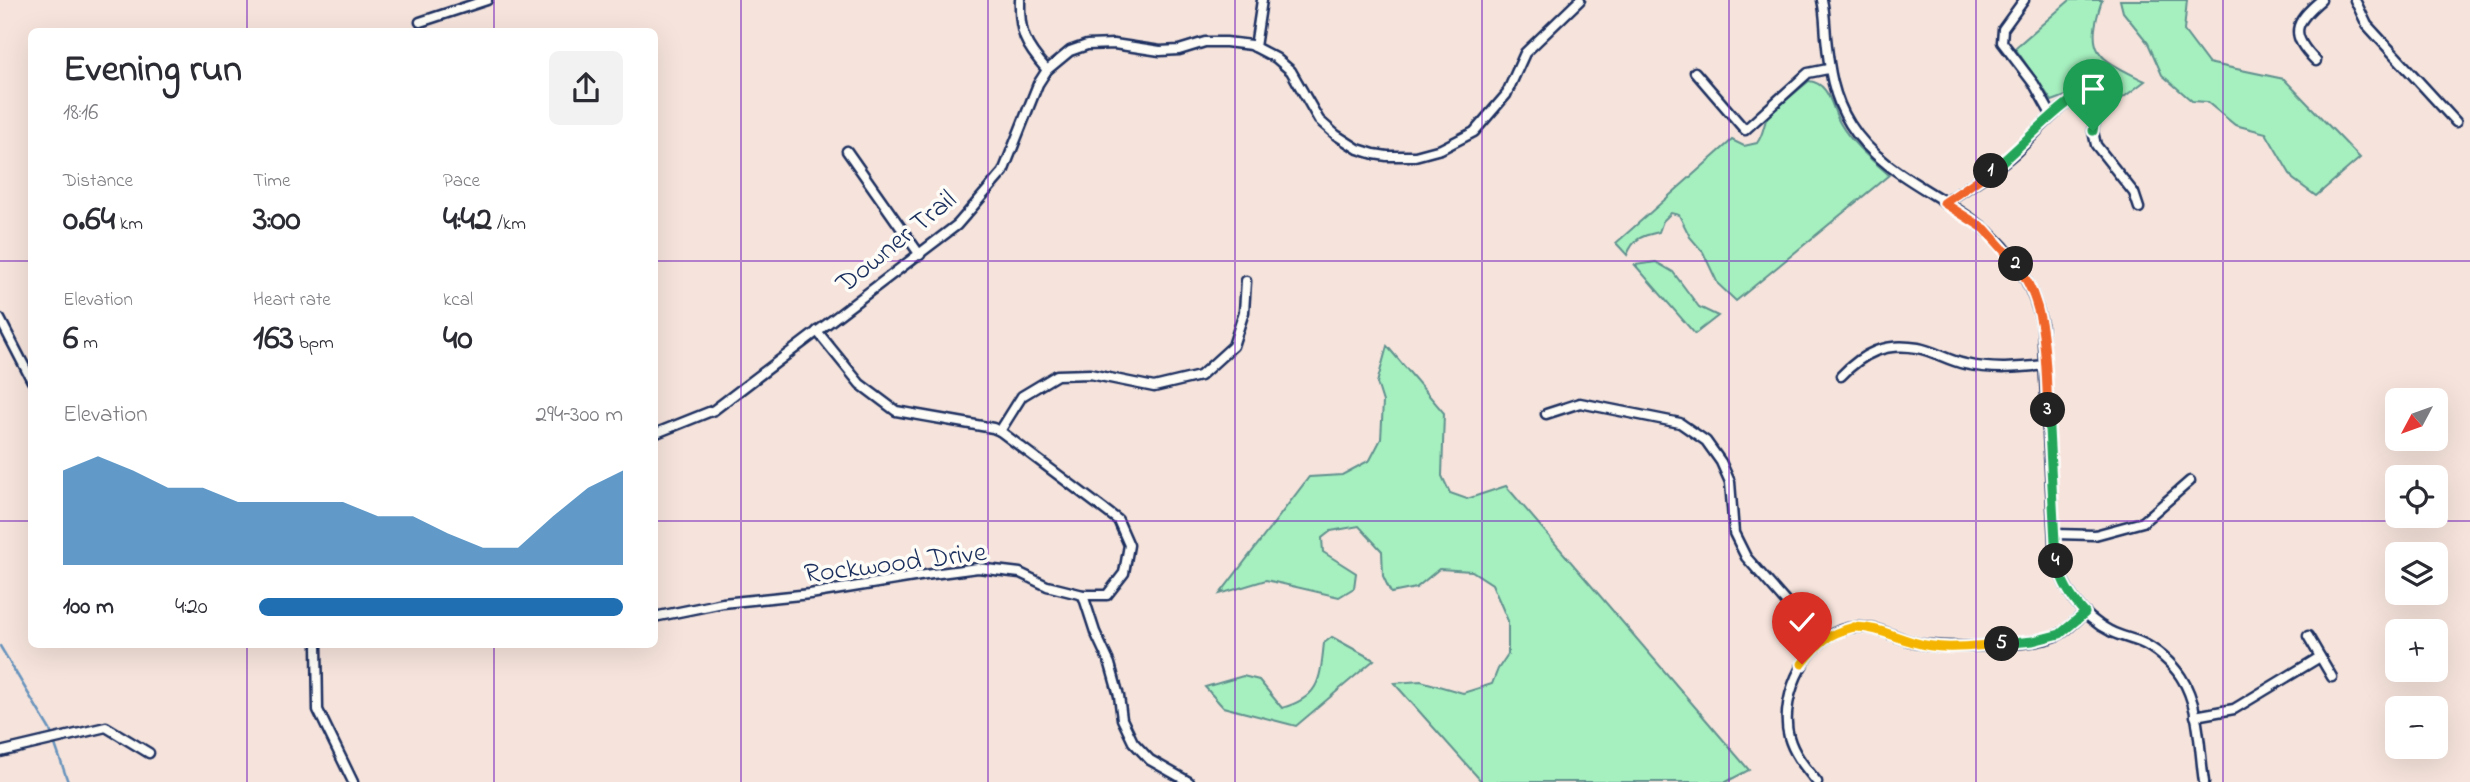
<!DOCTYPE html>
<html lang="en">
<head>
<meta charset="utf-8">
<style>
	body { margin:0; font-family:"Indie Flower",sans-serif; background:#f2f2f3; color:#2b2b33; height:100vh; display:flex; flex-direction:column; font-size:26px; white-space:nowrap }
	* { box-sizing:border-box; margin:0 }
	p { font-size:23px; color:#7c7c81 }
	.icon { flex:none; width:38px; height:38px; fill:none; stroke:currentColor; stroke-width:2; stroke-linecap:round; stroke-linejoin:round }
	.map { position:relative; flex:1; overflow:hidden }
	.side { position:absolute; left:28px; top:28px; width:630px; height:620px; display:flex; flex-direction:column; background:#fff; border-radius:10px; box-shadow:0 7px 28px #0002 }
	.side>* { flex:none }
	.needle { width:46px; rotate:229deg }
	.tools { position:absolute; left:2385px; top:388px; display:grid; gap:14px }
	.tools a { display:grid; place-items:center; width:63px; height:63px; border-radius:10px; background:#fff; box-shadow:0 7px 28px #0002; font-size:35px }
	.pin { position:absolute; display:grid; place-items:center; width:60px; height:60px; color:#fff; margin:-72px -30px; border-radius:50% 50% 50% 0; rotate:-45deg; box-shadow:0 0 7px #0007 }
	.pin .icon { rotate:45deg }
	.km { position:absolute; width:35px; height:35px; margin:-18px; border-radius:50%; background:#222; color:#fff; font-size:19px; line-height:35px; text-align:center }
	.round { display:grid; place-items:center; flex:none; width:74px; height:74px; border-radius:10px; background:#f2f2f3 }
	.headline { display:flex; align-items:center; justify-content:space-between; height:119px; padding:0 35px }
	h1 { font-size:38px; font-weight:700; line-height:52px }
	.figures { display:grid; grid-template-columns:repeat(3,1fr); gap:10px; height:119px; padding:7px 35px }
	.figures div { display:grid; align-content:center }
	.figures b { font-size:35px; font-weight:700 }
	.figures small { font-size:19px; font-weight:400 }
	.figures p { font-size:19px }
	.chart { height:196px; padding:14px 35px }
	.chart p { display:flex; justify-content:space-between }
	.chart svg { width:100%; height:126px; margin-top:7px; fill:#1f6fb2; opacity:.7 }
	ul { padding:0 35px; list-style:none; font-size:23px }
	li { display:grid; grid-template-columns:112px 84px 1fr; align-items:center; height:52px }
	li i { height:18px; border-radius:9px; background:#1f6fb2 }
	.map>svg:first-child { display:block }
</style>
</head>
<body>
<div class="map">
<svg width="2470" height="782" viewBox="0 0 2470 782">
	<rect width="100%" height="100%" fill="#f6e4dc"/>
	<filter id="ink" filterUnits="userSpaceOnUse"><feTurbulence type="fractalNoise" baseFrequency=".0143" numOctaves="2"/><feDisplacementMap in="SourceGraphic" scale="14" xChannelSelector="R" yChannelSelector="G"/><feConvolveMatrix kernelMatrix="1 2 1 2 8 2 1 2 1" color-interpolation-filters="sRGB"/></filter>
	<g filter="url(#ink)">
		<g fill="#a6f0bf" stroke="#60908e" stroke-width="2">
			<path d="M 2070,0 L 2102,0 C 2084,55 2099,58 2145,81 L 2103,113 L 2080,91 L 2052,101 L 2015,48 Z"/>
			<polygon points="2120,0 2187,0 2184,31 2208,63 2284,79 2360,158 2316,196 2293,179 2266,133 2235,125 2207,102 2192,101 2162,75 2148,43 2123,12"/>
			<path d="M 1809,81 C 1830,83 1831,107 1840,123 C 1852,144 1871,159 1889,175 L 1736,301 L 1718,284 L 1703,252 L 1690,237 L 1679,215 L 1671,213 L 1663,221 L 1659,232 C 1641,236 1634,238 1627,255 L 1616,243 L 1732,140 L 1744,146 L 1757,143 C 1764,134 1763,125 1768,115 Z"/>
			<polygon points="1656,262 1673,272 1699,307 1718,316 1695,334 1635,265"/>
			<polygon points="1387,346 1444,413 1442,476 1450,493 1467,499 1506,486 1749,770 1726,782 1482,782 1394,683 1421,681 1463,693 1492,684 1498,669 1508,654 1508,621 1492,584 1472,571 1439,569 1416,588 1391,593 1383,576 1382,551 1359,526 1331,531 1322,538 1323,552 1356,573 1354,588 1339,597 1266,580 1220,594 1309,477 1342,475 1370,460 1381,439 1383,402 1377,383"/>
			<path d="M 1332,637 L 1374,660 L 1296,726 L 1223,707 L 1205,687 L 1243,676 L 1259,680 L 1282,708 C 1321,697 1320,678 1324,643 Z"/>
		</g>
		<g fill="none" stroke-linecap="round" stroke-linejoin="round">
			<polyline stroke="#6793bc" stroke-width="2.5" points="0,646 50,730 68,782"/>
			<g stroke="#1b2f5e" stroke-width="13">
				<g id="street">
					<path d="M 1020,0 C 1019,33 1025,45 1047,70"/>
					<path d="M 1822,0 C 1825,12 1825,25 1826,37 C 1829,69 1833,97 1850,124 C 1881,174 1940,193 1985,229 C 2015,253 2033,287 2042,324 L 2055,560 C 2065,590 2080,616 2110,631 C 2119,636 2130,638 2140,642 C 2155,648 2172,663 2181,677 C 2200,706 2199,748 2204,782"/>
					<polyline points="2024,0 2003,29 2002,42 2034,84 2052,116"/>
					<polyline points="2355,0 2367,25 2456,122"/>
					<polyline points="420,22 487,0"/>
					<polyline points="1255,47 1262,0"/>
					<path d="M 2316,61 C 2289,34 2294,23 2321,0"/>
					<polyline points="1695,72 1745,130 1808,73 1828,69"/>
					<polyline points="847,151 920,255"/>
					<path d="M 1944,203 C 1969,187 1994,171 2016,152 C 2035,134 2051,114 2073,99 L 2085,106 L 2095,118 L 2093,131 L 2096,145 L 2134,193 L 2139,208"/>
					<polyline points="0,319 32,381"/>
					<path d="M 1841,376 C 1863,353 1885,342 1918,348 C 1934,351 1949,361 1965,364 C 1992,370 2018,368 2045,365"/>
					<polyline points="1546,414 1580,403 1680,423 1706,441 1721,462 1730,482 1734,533 1746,557 1820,641"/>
					<polyline points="1000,431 1022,396 1057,375 1090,374 1154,387 1200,376 1233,346 1244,312 1246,281"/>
					<polyline points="654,434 714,410 957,225 1003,172 1038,84 1047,70 1070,51 1087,45 1114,44 1160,51 1179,50 1205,42 1226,42 1251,45 1276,58 1291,71 1319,120 1336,135 1358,149 1374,154 1387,156 1415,156 1441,149 1474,132 1506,95 1525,53 1580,0"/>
					<polyline points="2055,534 2095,535 2143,522 2190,481"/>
					<polyline points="1083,595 1095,632 1110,664 1119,696 1122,719 1133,742 1150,760 1189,782"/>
					<polyline points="654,617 723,603 810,594 932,574 978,568 1020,573 1047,586 1083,595 1107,595 1124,573 1129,545 1118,520 1000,431 993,428 896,411 860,384 817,331"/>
					<polyline points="2308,636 2332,677"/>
					<polyline points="317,644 318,710 353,782"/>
					<polyline points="2195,716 2234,709 2320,657"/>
					<polyline points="0,752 106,727 149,753"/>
					<path d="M 1817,782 C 1806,768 1794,755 1789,737 C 1778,697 1809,629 1856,627 C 1877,626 1893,636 1912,642 C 1939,650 2036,647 2060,634 C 2069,629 2077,619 2085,613"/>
				</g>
			</g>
			<use href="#street" stroke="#fdfcf7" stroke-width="8"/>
		</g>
	</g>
	<g fill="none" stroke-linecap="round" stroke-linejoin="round" filter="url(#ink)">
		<g stroke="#fff" stroke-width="14">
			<path id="split-1" d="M 1991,171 C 2020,149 2043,120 2073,99 L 2085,106 L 2095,118 L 2093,131"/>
		</g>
		<g stroke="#fff" stroke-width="14">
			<polyline id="split-2" points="1991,171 1944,203 1985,229 2016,264"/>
		</g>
		<g stroke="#fff" stroke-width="14">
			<path id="split-3" d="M 2016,264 C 2048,305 2045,360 2048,410"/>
		</g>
		<g stroke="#fff" stroke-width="14">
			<polyline id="split-4" points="2048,410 2056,561"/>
		</g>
		<g stroke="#fff" stroke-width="14">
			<path id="split-5" d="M 2002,644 L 2033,641 L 2060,634 L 2085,613 C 2070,597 2062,582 2056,561"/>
		</g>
		<g stroke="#fff" stroke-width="14">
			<path id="split-6" d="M 1854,627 C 1878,627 1891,636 1913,642 C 1942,651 1972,646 2002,644"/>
		</g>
		<g stroke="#fff" stroke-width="14">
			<path id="split-7" d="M 1802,664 C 1819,642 1827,634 1854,627"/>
		</g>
		<use href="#split-1" stroke="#22a559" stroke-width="9"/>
		<use href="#split-2" stroke="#f0652b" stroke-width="9"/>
		<use href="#split-3" stroke="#f0652b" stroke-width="9"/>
		<use href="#split-4" stroke="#22a559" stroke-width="9"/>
		<use href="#split-5" stroke="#22a559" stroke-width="9"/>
		<use href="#split-6" stroke="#f5b400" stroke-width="9"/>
		<use href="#split-7" stroke="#f5b400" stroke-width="9"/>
	</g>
	<path fill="none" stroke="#7b2cbf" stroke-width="2" stroke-opacity="0.55" d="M 247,0 L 247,32M 494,0 L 494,32M 741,0 L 741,782M 988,0 L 988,782M 1235,0 L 1235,782M 1482,0 L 1482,782M 1729,0 L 1729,782M 1976,0 L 1976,782M 2223,0 L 2223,782M 0,261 L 32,261M 654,261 L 2470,261M 0,521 L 32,521M 654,521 L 2470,521M 247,644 L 247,782M 494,644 L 494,782"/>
	<g text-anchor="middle" stroke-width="7" stroke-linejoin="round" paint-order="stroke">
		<g font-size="28" fill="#1b2f5e" stroke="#fdfcf7">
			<text transform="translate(895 240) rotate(-39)" y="10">Downer Trail</text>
			<text transform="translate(895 561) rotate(-7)" y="10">Rockwood Drive</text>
		</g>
	</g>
</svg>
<div class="tools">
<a><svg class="needle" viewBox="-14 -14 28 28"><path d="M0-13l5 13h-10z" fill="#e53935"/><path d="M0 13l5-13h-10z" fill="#7c7c81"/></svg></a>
<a><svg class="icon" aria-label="locate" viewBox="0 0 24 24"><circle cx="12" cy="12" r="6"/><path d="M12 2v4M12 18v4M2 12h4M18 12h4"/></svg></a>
<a><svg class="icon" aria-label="layers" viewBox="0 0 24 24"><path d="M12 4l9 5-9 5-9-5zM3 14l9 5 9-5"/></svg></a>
<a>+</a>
<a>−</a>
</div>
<div class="pin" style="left:2093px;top:131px;background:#1e9e55"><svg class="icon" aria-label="arrive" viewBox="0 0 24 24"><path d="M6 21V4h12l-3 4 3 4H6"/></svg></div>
<div class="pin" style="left:1802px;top:664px;background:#d93025"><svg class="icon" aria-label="check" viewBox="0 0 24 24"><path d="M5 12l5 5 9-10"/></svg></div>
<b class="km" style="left:1991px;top:171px">1</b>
<b class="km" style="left:2016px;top:264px">2</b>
<b class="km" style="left:2048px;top:410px">3</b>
<b class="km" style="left:2056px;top:561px">4</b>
<b class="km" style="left:2002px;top:644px">5</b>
<section class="side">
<div class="headline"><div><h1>Evening run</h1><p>18:16</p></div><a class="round"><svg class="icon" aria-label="share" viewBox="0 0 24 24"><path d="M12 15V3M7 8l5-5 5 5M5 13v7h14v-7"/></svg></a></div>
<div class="figures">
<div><p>Distance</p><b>0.64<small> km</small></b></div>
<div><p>Time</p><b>3:00</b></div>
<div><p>Pace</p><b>4:42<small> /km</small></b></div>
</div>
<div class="figures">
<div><p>Elevation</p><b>6<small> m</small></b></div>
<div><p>Heart rate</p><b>163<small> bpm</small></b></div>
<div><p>kcal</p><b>40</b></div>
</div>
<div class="chart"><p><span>Elevation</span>294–300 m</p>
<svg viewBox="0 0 160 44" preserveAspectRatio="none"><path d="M0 44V11L10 6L20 11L30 17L40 17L50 22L60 22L70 22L80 22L90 27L100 27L110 33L120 38L130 38L140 27L150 17L160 11V44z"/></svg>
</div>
<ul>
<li><b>100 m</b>4:20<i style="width:100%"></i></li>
</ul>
</section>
</div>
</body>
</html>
